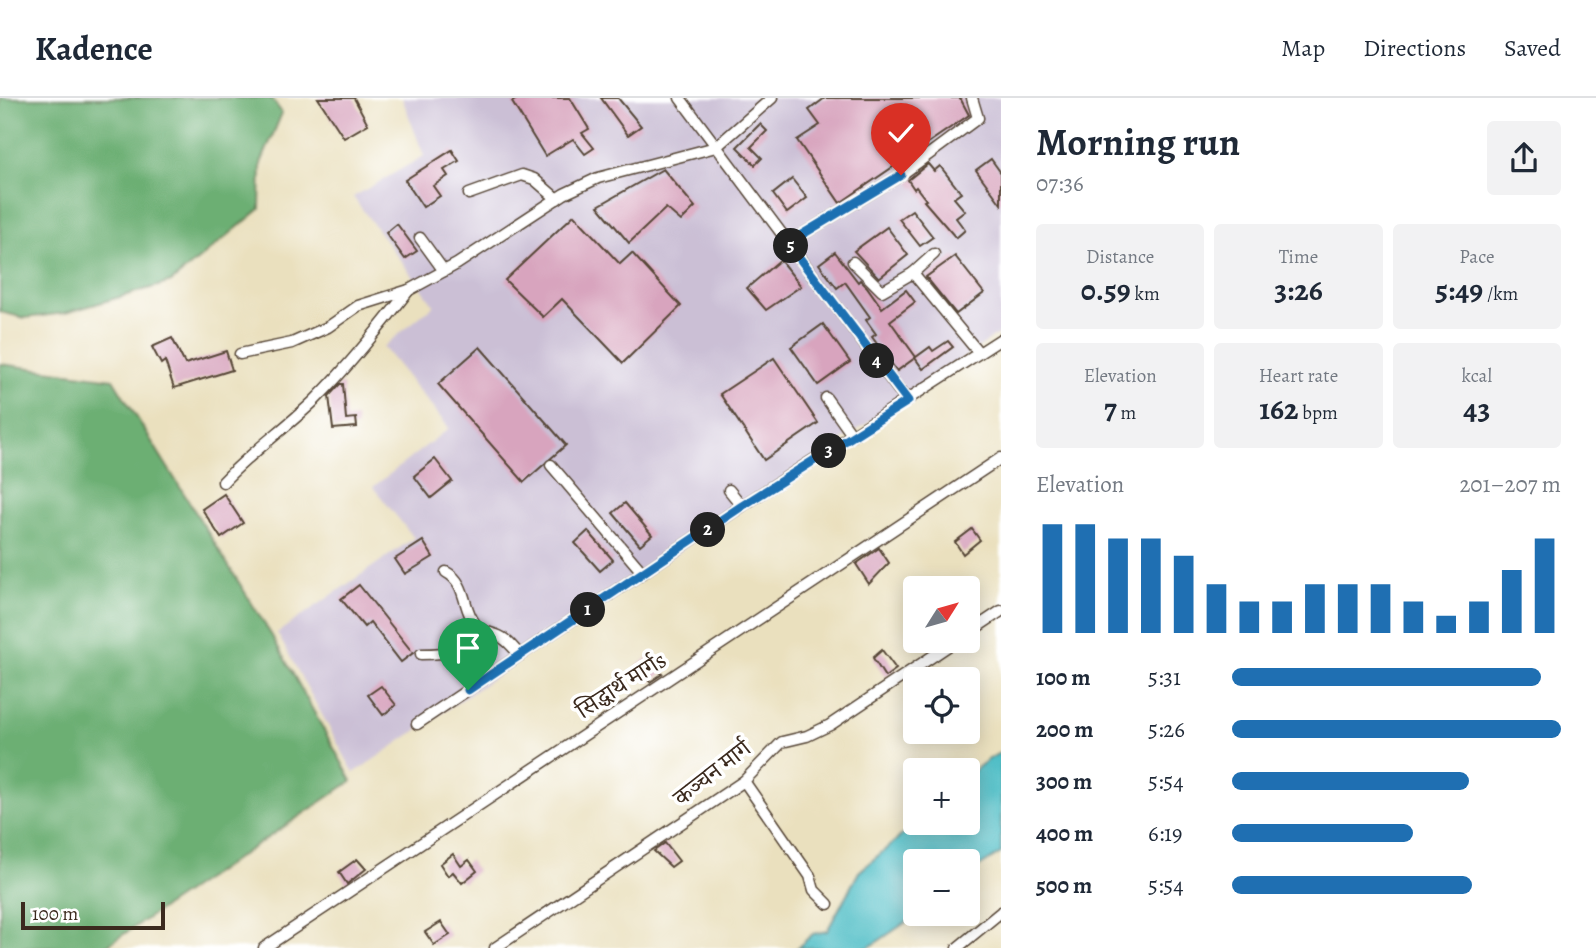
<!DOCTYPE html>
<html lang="en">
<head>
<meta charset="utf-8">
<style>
	body { margin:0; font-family:Alegreya,"Noto Serif Devanagari",serif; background:#f2f2f3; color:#1f2937; height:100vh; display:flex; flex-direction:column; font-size:26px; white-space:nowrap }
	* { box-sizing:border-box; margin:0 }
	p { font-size:23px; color:#747a83 }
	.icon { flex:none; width:38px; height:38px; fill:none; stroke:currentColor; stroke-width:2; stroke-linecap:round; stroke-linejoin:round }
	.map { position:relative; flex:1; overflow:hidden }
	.details { display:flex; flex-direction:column; background:#fff; width:595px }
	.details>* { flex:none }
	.needle { width:46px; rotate:53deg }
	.buttons { position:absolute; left:903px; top:478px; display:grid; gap:14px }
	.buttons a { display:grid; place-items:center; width:77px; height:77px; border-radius:7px; background:#fff; box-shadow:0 4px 18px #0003; font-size:35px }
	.scale { position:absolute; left:21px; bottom:18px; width:144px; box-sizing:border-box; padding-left:7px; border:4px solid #3b2a1e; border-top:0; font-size:19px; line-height:24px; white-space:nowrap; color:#3b2a1e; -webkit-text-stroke:5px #fff; paint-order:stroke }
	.pin { position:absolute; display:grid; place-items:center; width:60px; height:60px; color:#fff; margin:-72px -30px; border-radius:50% 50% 50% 0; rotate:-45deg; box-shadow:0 0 7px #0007 }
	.pin .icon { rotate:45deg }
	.km { position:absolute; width:35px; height:35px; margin:-18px; border-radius:50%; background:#222; color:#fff; font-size:19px; line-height:35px; text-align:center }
	.round { display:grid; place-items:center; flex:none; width:74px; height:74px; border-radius:7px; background:#f2f2f3 }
	.overview { display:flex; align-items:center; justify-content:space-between; height:119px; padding:0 35px }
	h1 { font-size:38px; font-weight:700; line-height:52px }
	.stats { display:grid; grid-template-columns:repeat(3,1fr); gap:10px; height:119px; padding:7px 35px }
	.stats div { display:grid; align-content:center; border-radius:7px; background:#f2f2f3; text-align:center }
	.stats b { font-size:30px; font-weight:700 }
	.stats small { font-size:19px; font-weight:400 }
	.stats p { font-size:19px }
	.chart { height:196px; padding:14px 35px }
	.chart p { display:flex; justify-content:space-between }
	.chart svg { width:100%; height:126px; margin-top:7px; stroke:#1f6fb2; stroke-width:6 }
	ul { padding:0 35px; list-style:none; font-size:23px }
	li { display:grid; grid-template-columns:112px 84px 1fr; align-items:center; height:52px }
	li i { height:18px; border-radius:9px; background:#1f6fb2 }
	header { display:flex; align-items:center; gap:42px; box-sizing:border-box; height:98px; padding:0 35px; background:#fff; border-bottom:2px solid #e0e1e3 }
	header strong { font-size:33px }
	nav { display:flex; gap:38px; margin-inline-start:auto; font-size:24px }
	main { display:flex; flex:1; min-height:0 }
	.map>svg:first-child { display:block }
</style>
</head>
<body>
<header>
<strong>Kadence</strong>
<nav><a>Map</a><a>Directions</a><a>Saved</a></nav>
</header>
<main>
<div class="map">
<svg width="1001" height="850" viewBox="0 0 1001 850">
	<rect width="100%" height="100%" fill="#fff"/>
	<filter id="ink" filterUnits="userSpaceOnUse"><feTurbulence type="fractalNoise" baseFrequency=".0143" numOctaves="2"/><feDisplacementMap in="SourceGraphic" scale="14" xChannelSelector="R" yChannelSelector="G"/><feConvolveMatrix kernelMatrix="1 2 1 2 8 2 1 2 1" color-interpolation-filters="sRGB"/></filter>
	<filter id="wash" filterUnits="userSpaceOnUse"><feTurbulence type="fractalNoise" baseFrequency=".00686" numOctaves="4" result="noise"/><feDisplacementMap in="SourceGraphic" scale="28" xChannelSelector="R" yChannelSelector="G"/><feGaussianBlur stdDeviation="1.57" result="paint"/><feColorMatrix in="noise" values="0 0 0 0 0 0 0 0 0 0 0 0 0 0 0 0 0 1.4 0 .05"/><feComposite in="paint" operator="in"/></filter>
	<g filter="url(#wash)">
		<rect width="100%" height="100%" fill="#eae0be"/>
		<polygon fill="#cbbfd5" points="402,0 1001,0 1001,234 354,675 277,535 414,440 373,389 449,330 383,249 434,207 353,99 424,58"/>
		<g fill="#6caf73" stroke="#546c48" stroke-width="2">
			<polygon points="0,0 271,0 282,15 261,65 260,111 171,184 65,215 25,220 0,214"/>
			<polygon points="0,266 113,281 272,538 352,683 103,850 0,850"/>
		</g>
		<path fill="#50bec6" stroke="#467472" stroke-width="2" d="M 1001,654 L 1001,755 L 968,776 L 968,763 L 915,763 L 915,816 L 918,816 L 868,850 L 797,850 L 813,836 L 827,833 L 859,774 L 907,733 L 919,725 L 968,724 C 968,681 960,677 1001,654 Z"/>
		<g id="blocks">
			<g fill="#d8a4be">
				<polygon points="318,0 354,0 368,26 344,40"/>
				<polygon points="519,0 570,0 589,31 582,35 594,50 585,56 573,41 545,58 512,4"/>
				<polygon points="601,0 618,0 641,28 628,37"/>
				<polygon points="825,0 960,0 969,17 840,105 797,42 820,27 809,12"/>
				<polygon points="760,26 767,33 751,49 762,60 755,67 737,49"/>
				<polygon points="452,52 459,63 444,72 448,78 433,88 440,98 423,109 405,82"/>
				<polygon points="991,61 1001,75 1001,106 976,72"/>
				<polygon points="928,66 934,73 940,68 961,95 954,100 965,113 956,120 965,132 956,140 924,103 926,102 916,89 914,91 908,82"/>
				<polygon points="663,71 695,109 681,123 666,110 629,145 598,108"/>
				<polygon points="792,81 807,100 787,115 773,96"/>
				<polygon points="912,112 933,139 920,148 899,121"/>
				<polygon points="574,117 620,166 632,155 681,208 623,265 562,201 543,219 505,182"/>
				<polygon points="397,126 417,153 405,161 386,135"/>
				<polygon points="887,129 908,157 879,180 854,153"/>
				<polygon points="835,154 858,184 860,182 867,189 882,210 906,192 915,204 890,223 916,259 930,249 933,253 948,243 953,249 923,271 915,260 897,273 872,239 876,236 866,222 870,219 845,184 837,190 819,166"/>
				<polygon points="955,158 984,195 956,216 926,179"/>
				<polygon points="780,162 801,188 766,212 747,190"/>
				<polygon points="823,226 850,264 818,287 791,249"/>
				<polygon points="172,240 185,266 226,253 232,272 174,290 165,263 161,266 152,249"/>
				<polygon points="480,249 566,347 524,384 438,286"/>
				<polygon points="774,260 818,325 764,362 720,296"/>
				<polygon points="340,286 343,286 346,321 356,320 357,329 333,331 329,298"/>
				<polygon points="435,361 452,383 431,400 414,378"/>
				<polygon points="224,396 243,425 221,440 202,411"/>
				<polygon points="625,405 652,437 640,447 613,415"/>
				<polygon points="972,431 980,442 963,456 955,444"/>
				<polygon points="588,433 613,462 600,473 575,445"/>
				<polygon points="423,443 433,459 405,476 395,461"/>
				<polygon points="879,450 889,465 869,486 856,466"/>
				<polygon points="359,487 413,555 401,564 370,524 364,529 341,501"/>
				<polygon points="882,552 896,571 885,579 873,560"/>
				<polygon points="649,559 662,576 650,584 637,568"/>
				<polygon points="381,588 396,607 383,617 368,597"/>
				<polygon points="665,745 679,763 671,769 654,753"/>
				<polygon points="453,756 461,768 469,762 477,773 462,785 453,774 448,778 440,766"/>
				<polygon points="357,761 366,771 347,786 339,774"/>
				<polygon points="441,824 450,837 434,847 425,834"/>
			</g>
		</g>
	</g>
	<g filter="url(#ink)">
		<use href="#blocks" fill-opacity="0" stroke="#554536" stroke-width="2"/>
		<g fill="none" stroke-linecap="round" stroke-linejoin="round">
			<g stroke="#554536" stroke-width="13">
				<g id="minor">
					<polyline points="680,0 907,303"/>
					<polyline points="469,96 522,77 534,81 557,101"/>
					<polyline points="420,140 444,173"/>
					<polyline points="788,145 901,77 978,20 972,0"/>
					<polyline points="853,164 882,193 913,175 979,255"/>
					<polyline points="913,175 934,156"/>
					<polyline points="240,256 292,245 328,229 358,208 409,192 457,166 564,96 598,80 716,49 772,0"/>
					<polyline points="826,300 853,338"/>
					<polyline points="551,367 643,475"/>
					<path d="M 223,384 C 251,354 285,331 315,302 C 349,268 379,230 409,192"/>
					<polyline points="729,392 742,408"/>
					<path d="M 446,474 C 467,485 462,509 475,526 C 482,536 495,534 504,541 C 510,545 515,552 520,557"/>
					<polyline points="968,535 1001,513"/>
					<path d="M 421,556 C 446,556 466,555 479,530"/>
					<polyline points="417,626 742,408 1001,241"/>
					<polyline points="744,683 810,778 814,792 828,806"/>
					<polyline points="264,850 1001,360"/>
					<polyline points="495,850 744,683 782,644 807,638 830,627 957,542"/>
					<polyline points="957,850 1001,814"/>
				</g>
			</g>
			<use href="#minor" stroke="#fff" stroke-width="10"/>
		</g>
	</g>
	<g fill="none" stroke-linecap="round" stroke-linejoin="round" filter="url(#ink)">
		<g stroke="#fff" stroke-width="14">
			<polyline id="route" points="468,592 742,408 908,303 788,145 901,77"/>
		</g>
		<use href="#route" stroke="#1f6fb2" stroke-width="9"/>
	</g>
	<g text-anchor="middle" stroke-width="7" stroke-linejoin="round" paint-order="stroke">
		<g font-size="24" fill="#3b2a1e" stroke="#fff">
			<text transform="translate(621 587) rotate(-33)" y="8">सिद्धार्थ मार्गs</text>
			<text transform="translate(712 675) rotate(-38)" y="8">कञ्चन मार्ग</text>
		</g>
	</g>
</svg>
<div class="buttons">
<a><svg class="needle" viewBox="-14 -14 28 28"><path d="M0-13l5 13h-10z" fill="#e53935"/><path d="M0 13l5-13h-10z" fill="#747a83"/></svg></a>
<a><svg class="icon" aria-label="locate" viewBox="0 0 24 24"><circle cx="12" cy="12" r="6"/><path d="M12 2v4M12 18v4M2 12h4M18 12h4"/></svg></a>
<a>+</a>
<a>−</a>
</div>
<div class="scale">100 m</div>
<div class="pin" style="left:468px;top:592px;background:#1e9e55"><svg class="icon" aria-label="arrive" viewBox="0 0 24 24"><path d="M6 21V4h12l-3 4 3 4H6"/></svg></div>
<div class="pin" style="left:901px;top:77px;background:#d93025"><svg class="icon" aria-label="check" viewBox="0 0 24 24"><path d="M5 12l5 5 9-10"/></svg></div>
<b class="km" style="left:588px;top:512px">1</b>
<b class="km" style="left:708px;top:432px">2</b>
<b class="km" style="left:829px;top:353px">3</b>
<b class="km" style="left:877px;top:263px">4</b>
<b class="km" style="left:791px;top:148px">5</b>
</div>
<section class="details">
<div class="overview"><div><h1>Morning run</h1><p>07:36</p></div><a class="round"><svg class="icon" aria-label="share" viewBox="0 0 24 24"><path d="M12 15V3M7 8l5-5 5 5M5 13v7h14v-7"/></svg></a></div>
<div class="stats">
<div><p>Distance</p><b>0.59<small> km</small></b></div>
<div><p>Time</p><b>3:26</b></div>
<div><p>Pace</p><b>5:49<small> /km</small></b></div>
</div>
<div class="stats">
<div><p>Elevation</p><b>7<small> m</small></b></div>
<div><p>Heart rate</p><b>162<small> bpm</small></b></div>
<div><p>kcal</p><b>43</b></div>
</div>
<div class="chart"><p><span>Elevation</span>201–207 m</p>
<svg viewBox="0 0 160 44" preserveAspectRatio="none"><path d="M5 44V6M15 44V6M25 44V11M35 44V11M45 44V17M55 44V27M65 44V33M75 44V33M85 44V27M95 44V27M105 44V27M115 44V33M125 44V38M135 44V33M145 44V22M155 44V11"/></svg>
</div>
<ul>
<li><b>100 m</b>5:31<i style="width:94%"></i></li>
<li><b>200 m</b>5:26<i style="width:100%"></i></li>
<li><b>300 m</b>5:54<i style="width:72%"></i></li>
<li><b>400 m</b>6:19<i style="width:55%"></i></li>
<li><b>500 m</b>5:54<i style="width:73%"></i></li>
</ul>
</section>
</main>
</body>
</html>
